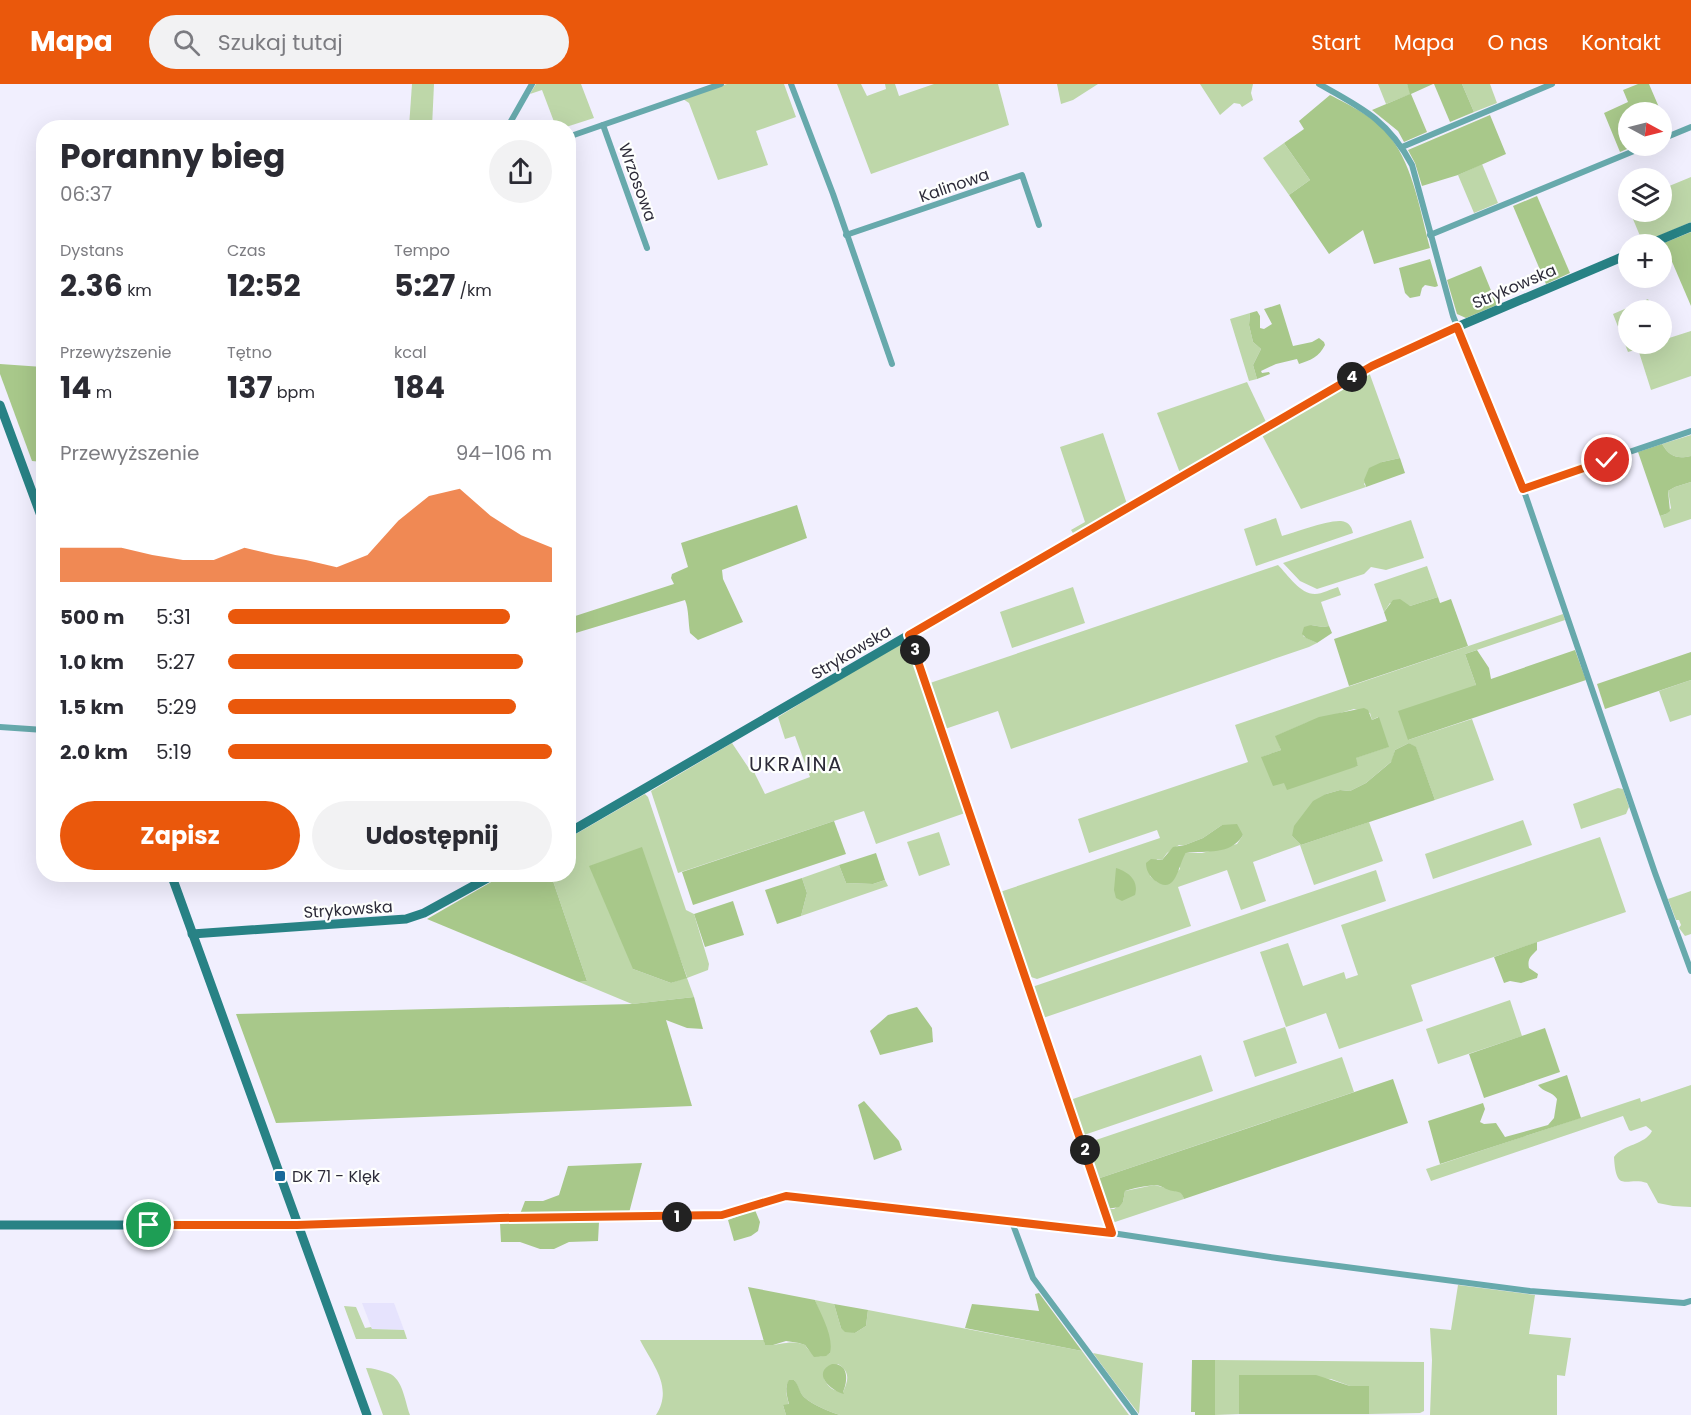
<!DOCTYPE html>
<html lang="pl">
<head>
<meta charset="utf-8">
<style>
	body { margin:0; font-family:Poppins,sans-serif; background:#f2f2f3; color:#2b2b33; height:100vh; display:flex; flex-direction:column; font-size:22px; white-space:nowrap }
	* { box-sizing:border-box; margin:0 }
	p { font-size:20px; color:#7c7c81 }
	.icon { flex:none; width:33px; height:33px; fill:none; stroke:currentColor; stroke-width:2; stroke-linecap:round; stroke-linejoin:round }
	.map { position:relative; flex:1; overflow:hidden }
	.drawer { position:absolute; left:36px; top:36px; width:540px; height:762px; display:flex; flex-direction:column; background:#fff; border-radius:24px; box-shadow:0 6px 24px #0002 }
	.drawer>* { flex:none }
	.needle { width:39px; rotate:97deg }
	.buttons { position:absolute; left:1618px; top:18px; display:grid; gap:12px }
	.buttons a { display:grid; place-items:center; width:54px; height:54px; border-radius:50%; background:#fff; box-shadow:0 6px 24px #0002; font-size:30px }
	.pin { position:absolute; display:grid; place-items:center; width:51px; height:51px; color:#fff; margin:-26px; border:3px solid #fff; border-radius:50%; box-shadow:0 2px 6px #0007 }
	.km { position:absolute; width:30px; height:30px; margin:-15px; border-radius:50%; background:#222; color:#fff; font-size:16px; line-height:30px; text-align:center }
	.round { display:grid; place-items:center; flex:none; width:63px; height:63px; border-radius:32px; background:#f2f2f3 }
	.head { display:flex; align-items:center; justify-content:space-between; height:102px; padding:0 24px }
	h1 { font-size:33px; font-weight:700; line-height:45px }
	.metrics { display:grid; grid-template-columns:repeat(3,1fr); gap:9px; height:102px; padding:6px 24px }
	.metrics div { display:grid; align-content:center }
	.metrics b { font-size:30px; font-weight:700 }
	.metrics small { font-size:16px; font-weight:400 }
	.metrics p { font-size:16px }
	.chart { height:168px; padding:12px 24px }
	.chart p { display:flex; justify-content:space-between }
	.chart svg { width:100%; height:108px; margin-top:6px; fill:#ea580c; opacity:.7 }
	.primary-button { display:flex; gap:12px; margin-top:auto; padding:12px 24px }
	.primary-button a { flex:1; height:69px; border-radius:36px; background:#ea580c; color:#fff; font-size:24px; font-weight:700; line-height:69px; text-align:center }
	.primary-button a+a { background:#f2f2f3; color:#2b2b33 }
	ul { padding:0 24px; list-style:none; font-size:20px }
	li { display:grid; grid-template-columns:96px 72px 1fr; align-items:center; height:45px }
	li i { height:15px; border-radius:8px; background:#ea580c }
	header { display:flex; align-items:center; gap:36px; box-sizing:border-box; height:84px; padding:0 30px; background:#ea580c; color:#fff }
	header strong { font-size:28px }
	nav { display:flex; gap:33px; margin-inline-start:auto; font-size:21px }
	.search { width:420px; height:54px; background:#f2f2f3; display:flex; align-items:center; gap:15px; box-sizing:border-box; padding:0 21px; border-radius:33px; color:#7c7c81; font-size:22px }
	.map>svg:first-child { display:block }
</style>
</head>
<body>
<header>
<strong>Mapa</strong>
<div class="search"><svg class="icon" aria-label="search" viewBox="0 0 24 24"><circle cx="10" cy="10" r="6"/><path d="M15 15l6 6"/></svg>Szukaj tutaj</div>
<nav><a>Start</a><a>Mapa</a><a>O nas</a><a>Kontakt</a></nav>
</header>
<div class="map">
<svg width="1691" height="1331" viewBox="0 0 1691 1331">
	<rect width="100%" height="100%" fill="#f1effe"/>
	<polygon fill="#e6e3fd" points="362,1219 394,1219 404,1246 372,1245"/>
	<g fill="#bed7a9" fill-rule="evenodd">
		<polygon points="412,0 434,0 432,43 409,43"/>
		<polygon points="536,0 581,0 594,34 566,43 556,43 542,6 530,10"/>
		<polygon points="727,0 784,0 796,33 756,47 768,81 718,96 689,19 683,15"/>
		<polygon points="837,0 861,0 867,12 886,5 885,0 895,0 899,12 934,0 998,0 1009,41 871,90"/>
		<polygon points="1057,0 1098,0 1073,16 1061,20"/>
		<polygon points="1200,0 1253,0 1251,9 1253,16 1242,23 1240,20 1234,19 1220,31"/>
		<polygon points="1378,0 1407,0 1411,10 1386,20"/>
		<polygon points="1462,0 1490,0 1497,19 1474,28"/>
		<polygon points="1284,59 1310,96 1289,111 1263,74"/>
		<polygon points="1482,80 1498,119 1474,129 1458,91"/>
		<polygon points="1691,93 1691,138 1643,159 1630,128 1662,128 1662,105"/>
		<polygon points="1648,215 1653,226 1629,226 1629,260 1662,260 1662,247 1666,255 1691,247 1691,292 1651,306 1638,265 1628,268 1613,230"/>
		<polygon points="1250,229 1249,241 1253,258 1261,265 1253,281 1257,295 1249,297 1230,235"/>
		<polygon points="1369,288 1400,374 1382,378 1364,400 1366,403 1301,425 1262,351"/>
		<polygon points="1247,298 1266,338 1180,389 1157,329"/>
		<polygon points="1103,349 1127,420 1075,452 1071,446 1085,438 1060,363"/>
		<path d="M 1691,351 L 1691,372 C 1677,375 1670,373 1662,360 Z"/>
		<polygon points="1691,398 1691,435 1664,444 1660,432 1666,430 1671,424 1668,407 1675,403"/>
		<path d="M 1276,434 L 1282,452 C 1295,449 1334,433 1345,438 C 1350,440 1352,444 1353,449 L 1256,482 L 1244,445 Z"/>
		<polygon points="1411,436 1424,474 1386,486 1371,483 1364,490 1317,505 1300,497 1283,479"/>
		<path d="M 1278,481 C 1288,491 1300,510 1315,510 C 1322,510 1331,505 1338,503 L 1341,511 L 1321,518 L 1329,542 L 1323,543 L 1311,541 L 1303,552 L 1317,559 L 1309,563 L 1011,665 L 998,627 L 945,645 L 930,599 Z"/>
		<polygon points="1427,482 1438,513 1410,522 1390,519 1384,528 1374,500"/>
		<polygon points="1073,503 1085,539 1012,564 1000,528"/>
		<path d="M 1563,530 L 1565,536 L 1465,570 L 1476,601 L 1408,656 L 1472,635 L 1494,696 L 1435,716 L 1416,664 L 1409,659 L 1395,666 L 1392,677 L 1366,699 L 1350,707 L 1340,706 L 1326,710 L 1292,752 L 1301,761 L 1369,738 L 1383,777 L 1314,801 L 1300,761 L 1253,778 L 1266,817 L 1241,826 L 1227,786 L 1178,803 L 1191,842 L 1037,895 L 1028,892 L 1000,808 L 1160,754 L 1157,746 L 1089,769 L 1078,735 L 1248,678 L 1235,641 ZM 1354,625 L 1370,629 L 1372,636 L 1378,633 L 1388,663 L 1355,674 L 1358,682 L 1284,699 L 1262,673 L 1281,666 L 1276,652 L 1306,639 ZM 1222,741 L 1243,751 L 1237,760 L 1202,769 L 1186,769 L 1180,776 L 1180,785 L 1164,800 L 1157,798 L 1150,792 L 1157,775 L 1162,776 L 1167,769 L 1179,761 L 1185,761 L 1203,754 Z"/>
		<polygon points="902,558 910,561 966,724 965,729 876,760 864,727 678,789 651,707 732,659 748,683 756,686 755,690 765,710 810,693 795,652 785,655 778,633"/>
		<polygon points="1691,596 1691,631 1670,638 1659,607"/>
		<polygon points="1618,704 1623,705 1629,723 1626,730 1581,745 1573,720"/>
		<path d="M 645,710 L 648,713 L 686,826 L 694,830 L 709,880 L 708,886 L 687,894 L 694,913 L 632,920 L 579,898 L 587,897 L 551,791 L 568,790 L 569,754 ZM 667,839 L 687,893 L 671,899 L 633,885 Z"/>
		<polygon points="1523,736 1532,761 1433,795 1425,770"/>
		<polygon points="939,748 950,781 919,792 907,758"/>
		<polygon points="1600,753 1626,828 1411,901 1423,937 1339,965 1326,929 1286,943 1260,868 1288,859 1303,902 1344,888 1346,895 1358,891 1341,841"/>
		<polygon points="839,781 846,799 873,800 885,796 888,802 801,832 807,809 802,794"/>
		<polygon points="1376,786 1386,817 1043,934 1032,903"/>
		<polygon points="1691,807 1691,850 1685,852 1679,844 1681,841 1679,836 1676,836 1668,815"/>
		<polygon points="1510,916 1522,952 1438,980 1426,945"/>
		<polygon points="1285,943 1297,979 1255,993 1243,957"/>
		<polygon points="1201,971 1213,1007 1084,1051 1082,1049 1070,1016"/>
		<polygon points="1342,973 1354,1008 1097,1095 1086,1061 1087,1059"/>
		<path d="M 1691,1001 L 1691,1123 L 1673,1122 L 1658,1119 L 1647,1099 C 1627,1092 1616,1111 1614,1073 C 1623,1060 1645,1061 1652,1047 L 1646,1042 L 1631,1047 L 1629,1046 L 1623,1032 L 1431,1097 L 1426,1085 L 1640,1014 L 1641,1018 Z"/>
		<polygon points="1154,1101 1179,1107 1182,1109 1184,1115 1112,1139 1107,1125 1114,1125 1123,1118 1125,1107"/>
		<polygon points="1458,1201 1535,1211 1529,1250 1571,1254 1565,1292 1557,1291 1557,1331 1430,1331 1432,1276 1430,1244 1451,1246"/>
		<path d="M 815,1216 L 834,1220 L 841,1244 L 855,1249 L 866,1242 L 868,1226 L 1082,1267 L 1129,1331 L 840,1331 C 828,1327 813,1321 804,1313 C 799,1308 798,1301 794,1296 L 790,1296 C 783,1303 787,1312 789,1321 L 783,1321 L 786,1331 L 656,1331 C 674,1303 652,1280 640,1256 L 764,1256 L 765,1261 C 781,1262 789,1255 805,1261 C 811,1271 820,1276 830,1269 L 829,1254 ZM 838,1280 C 851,1288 848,1297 843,1308 C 833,1307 829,1304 824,1295 Z"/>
		<polygon points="344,1222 356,1223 365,1244 371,1243 372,1245 404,1246 407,1255 356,1255"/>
		<path d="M 1093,1269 L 1143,1279 L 1139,1330 C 1124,1310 1108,1290 1093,1269 Z"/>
		<polygon points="1215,1276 1424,1278 1424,1327 1420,1329 1369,1330 1369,1303 1350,1302 1331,1295 1239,1291 1239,1330 1215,1331"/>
		<path d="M 366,1284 C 373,1284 378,1286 385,1288 C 403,1292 404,1315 410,1331 L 383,1331 Z"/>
	</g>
	<g fill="#a8c88a">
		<polygon points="1407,0 1433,0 1411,10 1427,48 1404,58 1398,47 1372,26 1410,10"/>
		<polygon points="1434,0 1462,0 1474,28 1450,38"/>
		<polygon points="1638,0 1649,0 1661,28 1629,28 1629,62 1634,62 1620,68 1604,29 1628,18 1623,6"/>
		<path d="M 1330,11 C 1351,22 1377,34 1391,54 C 1414,85 1420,127 1430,164 L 1374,180 L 1363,146 L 1329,170 L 1289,111 L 1310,96 L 1284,59 L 1304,45 L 1299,37 Z"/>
		<polygon points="1490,31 1506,70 1458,91 1422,102 1415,79 1408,66"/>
		<polygon points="1537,112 1570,189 1546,200 1513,122"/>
		<polygon points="1691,148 1691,222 1664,159"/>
		<polygon points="1430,175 1438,202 1435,203 1425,201 1422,204 1420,212 1410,214 1405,209 1399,184"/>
		<polygon points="1481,182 1497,221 1466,234 1457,230 1447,196"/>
		<path d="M 1280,220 L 1293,262 L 1312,258 L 1319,254 L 1324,258 L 1325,261 C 1319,273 1311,276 1299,280 L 1297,275 L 1276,280 L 1261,287 L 1262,289 L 1269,288 L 1270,290 L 1257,295 L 1253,281 L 1261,265 L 1253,258 L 1249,241 L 1250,229 L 1257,227 L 1260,232 L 1260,244 L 1264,245 L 1272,240 L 1264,225 Z"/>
		<polygon points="0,280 43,283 43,378 32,377 0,290"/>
		<path d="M 1662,360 C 1670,373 1677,375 1691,372 L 1691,398 L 1675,403 L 1668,407 L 1670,427 L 1666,430 L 1660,432 L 1638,368 Z"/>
		<polygon points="1400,374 1405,389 1366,403 1364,396 1369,384 1382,378"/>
		<path d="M 797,421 L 807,454 L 722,486 L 723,495 L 743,538 L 698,556 L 690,549 C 688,538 689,526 685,516 L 569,551 L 569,534 L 674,500 L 671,494 L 672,490 L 688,483 L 681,459 Z"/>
		<polygon points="1438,513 1440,519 1451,515 1468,562 1349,602 1334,555 1387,537 1384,528 1393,516 1400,515 1410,522"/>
		<polygon points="1311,541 1323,543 1329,542 1332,549 1317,559 1306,554 1302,550 1304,543"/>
		<polygon points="1477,566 1489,584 1491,595 1575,566 1586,596 1408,656 1398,627 1476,601 1465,570"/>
		<polygon points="1691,568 1691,596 1605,625 1597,600"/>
		<polygon points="1364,624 1368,626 1372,636 1379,633 1389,663 1356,674 1358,682 1287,706 1284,699 1273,702 1261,673 1281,666 1275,652 1319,633"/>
		<polygon points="1409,659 1416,663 1435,716 1301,761 1292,752 1294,742 1313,717 1326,710 1340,706 1350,707 1366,699 1391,678 1395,666"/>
		<polygon points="834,737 846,770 693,821 682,788"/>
		<path d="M 1237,740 L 1243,751 C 1230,772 1207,766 1186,769 C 1178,779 1177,814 1154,796 C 1149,791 1146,786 1146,779 L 1151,775 L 1162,776 L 1173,763 L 1185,761 L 1203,754 L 1222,741 Z"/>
		<polygon points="642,763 687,894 671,899 633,885 589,782"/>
		<polygon points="876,769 885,796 873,800 846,799 839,781"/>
		<path d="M 1116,784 C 1129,788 1139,797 1135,811 L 1122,817 L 1116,814 L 1114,806 Z"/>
		<polygon points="505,790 551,791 587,897 579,898 427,835"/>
		<polygon points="802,794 807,809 801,832 777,840 765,806"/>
		<polygon points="733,817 744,851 705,863 694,830"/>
		<path d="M 1537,858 L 1537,866 C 1531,872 1527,875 1529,884 L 1538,890 L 1537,894 L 1521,899 L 1510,897 L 1504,899 L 1494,873 Z"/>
		<polygon points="694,913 703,945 687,944 666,936 692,1022 276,1039 236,930 632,920"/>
		<polygon points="917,923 932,944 933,958 880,971 870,947 888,931"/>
		<polygon points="1545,944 1560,988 1484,1014 1469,970"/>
		<path d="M 1567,991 L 1581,1034 L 1440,1080 L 1428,1037 L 1483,1019 L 1485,1025 L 1480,1038 L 1484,1040 L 1496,1039 L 1505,1053 L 1548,1041 L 1554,1034 L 1557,1015 C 1553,1008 1543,1008 1538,1001 Z"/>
		<path d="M 1393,995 L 1408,1039 L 1184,1115 C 1181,1105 1177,1109 1169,1106 C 1164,1104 1160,1101 1154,1101 C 1146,1102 1133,1104 1125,1107 L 1123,1118 L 1119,1123 L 1107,1125 L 1097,1095 Z"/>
		<polygon points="864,1017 899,1057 902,1066 874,1076 858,1021"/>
		<polygon points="642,1079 629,1129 520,1130 525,1117 543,1117 559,1111 568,1082"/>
		<polygon points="755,1126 760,1138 758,1147 751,1152 734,1157 728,1136"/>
		<polygon points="599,1138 598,1157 569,1158 554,1165 540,1165 520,1158 501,1158 500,1139"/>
		<path d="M 748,1203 L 815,1216 C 821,1231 834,1252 830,1269 L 826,1272 L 814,1273 L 805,1261 L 799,1259 L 786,1257 L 773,1261 L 765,1261 Z"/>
		<polygon points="1039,1209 1082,1267 965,1244 972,1220 1039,1227 1035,1210"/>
		<polygon points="834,1220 868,1226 866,1242 855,1249 845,1248 841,1244"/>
		<polygon points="1192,1276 1215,1276 1215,1331 1195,1331 1195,1328 1191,1328"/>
		<path d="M 832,1280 C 849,1279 848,1297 843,1308 L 844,1310 C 831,1307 811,1289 832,1280 Z"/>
		<polygon points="1239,1291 1316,1291 1350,1302 1369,1302 1369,1330 1239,1330"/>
		<path d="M 789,1296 L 794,1296 C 799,1301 799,1308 804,1313 C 813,1321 828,1327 840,1331 L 786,1331 L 783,1321 L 789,1320 C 787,1312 784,1303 789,1296 Z"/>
	</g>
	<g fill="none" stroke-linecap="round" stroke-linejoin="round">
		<g stroke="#67a9ac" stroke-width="6">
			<polyline points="791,0 833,110 892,280"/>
			<path d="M 1319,0 C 1362,24 1388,36 1412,81 L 1453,232 L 1523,404 L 1655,789 L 1691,887"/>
			<polyline points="603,41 647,164"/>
			<polyline points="507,44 532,0"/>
			<polyline points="568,53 721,0"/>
			<polyline points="1662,55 1691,43"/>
			<polyline points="1402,63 1552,0"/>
			<polyline points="846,151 1022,91 1039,141"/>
			<polyline points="1430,151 1646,62"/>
			<polyline points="1523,404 1691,347"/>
			<polyline points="909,551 1112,1149"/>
			<polyline points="0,643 44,646"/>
			<polyline points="1012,1138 1033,1194 1135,1331"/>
			<polyline points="297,1141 500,1134 722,1131 786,1112 1112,1149 1277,1174 1530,1207 1684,1219 1691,1217"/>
		</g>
		<g stroke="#288285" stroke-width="9">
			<polyline points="1650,160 1691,143"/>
			<polyline points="0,321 44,440"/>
			<polyline points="568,749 1372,282 1457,243 1629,170"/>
			<polyline points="171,790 367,1331"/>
			<polyline points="192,850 406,835 424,829 495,790"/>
			<polyline points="0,1141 297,1141"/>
		</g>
	</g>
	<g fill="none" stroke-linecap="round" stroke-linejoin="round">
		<g stroke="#fff" stroke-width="12">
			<polyline id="route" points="149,1141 297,1141 500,1134 722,1131 786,1112 1112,1149 909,551 1372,282 1457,243 1523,405 1607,376"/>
		</g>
		<use href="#route" stroke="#ea580c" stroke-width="8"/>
	</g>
	<rect fill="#18689a" stroke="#fefffe" stroke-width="2" x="274" y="1086" width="12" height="12" rx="3"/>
	<g text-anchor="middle" stroke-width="4.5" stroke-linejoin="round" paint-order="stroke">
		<g font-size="16" fill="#2d2b39" stroke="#fefffe">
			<text transform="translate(638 98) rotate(70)" y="6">Wrzosowa</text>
			<text transform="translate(954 101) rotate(-19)" y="6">Kalinowa</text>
			<text transform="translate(1514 202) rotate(-23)" y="6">Strykowska</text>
			<text transform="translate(851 568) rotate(-31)" y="6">Strykowska</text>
			<text transform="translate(348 825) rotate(-4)" y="6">Strykowska</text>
		</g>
		<g font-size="16" fill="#2d2b39" stroke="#fefffe" text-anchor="start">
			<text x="292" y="1098">DK 71 - Klęk</text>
		</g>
		<g font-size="20" letter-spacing="1.5" fill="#2d2b39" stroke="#fefffe">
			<text x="796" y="687">UKRAINA</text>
		</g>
	</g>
</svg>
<div class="buttons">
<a><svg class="needle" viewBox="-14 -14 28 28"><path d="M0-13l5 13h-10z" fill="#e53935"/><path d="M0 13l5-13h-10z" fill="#7c7c81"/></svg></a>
<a><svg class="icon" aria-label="layers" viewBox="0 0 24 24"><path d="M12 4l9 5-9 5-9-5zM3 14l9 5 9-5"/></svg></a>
<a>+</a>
<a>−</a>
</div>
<div class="pin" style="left:149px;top:1141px;background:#1e9e55"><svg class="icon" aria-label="arrive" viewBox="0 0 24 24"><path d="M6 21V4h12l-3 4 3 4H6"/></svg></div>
<div class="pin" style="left:1607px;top:376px;background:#d93025"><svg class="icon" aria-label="check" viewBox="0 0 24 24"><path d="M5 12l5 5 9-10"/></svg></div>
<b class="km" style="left:677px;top:1133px">1</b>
<b class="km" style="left:1085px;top:1066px">2</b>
<b class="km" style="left:915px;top:566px">3</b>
<b class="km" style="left:1352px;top:293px">4</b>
<section class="drawer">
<div class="head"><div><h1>Poranny bieg</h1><p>06:37</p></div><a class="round"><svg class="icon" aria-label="share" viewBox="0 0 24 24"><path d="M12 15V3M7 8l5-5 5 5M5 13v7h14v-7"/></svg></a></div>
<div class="metrics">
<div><p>Dystans</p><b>2.36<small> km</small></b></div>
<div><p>Czas</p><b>12:52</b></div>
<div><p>Tempo</p><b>5:27<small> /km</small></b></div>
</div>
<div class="metrics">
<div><p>Przewyższenie</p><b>14<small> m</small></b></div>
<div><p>Tętno</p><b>137<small> bpm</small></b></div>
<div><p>kcal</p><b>184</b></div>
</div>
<div class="chart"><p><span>Przewyższenie</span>94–106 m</p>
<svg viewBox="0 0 160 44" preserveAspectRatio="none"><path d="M0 44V30L10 30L20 30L30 33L40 35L50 35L60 30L70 33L80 35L90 38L100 33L110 19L120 9L130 6L140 17L150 25L160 30V44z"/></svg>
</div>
<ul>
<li><b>500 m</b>5:31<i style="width:87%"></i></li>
<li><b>1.0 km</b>5:27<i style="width:91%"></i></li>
<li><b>1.5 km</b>5:29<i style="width:89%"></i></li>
<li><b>2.0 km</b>5:19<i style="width:100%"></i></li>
</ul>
<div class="primary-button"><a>Zapisz</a><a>Udostępnij</a></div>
</section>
</div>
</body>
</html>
